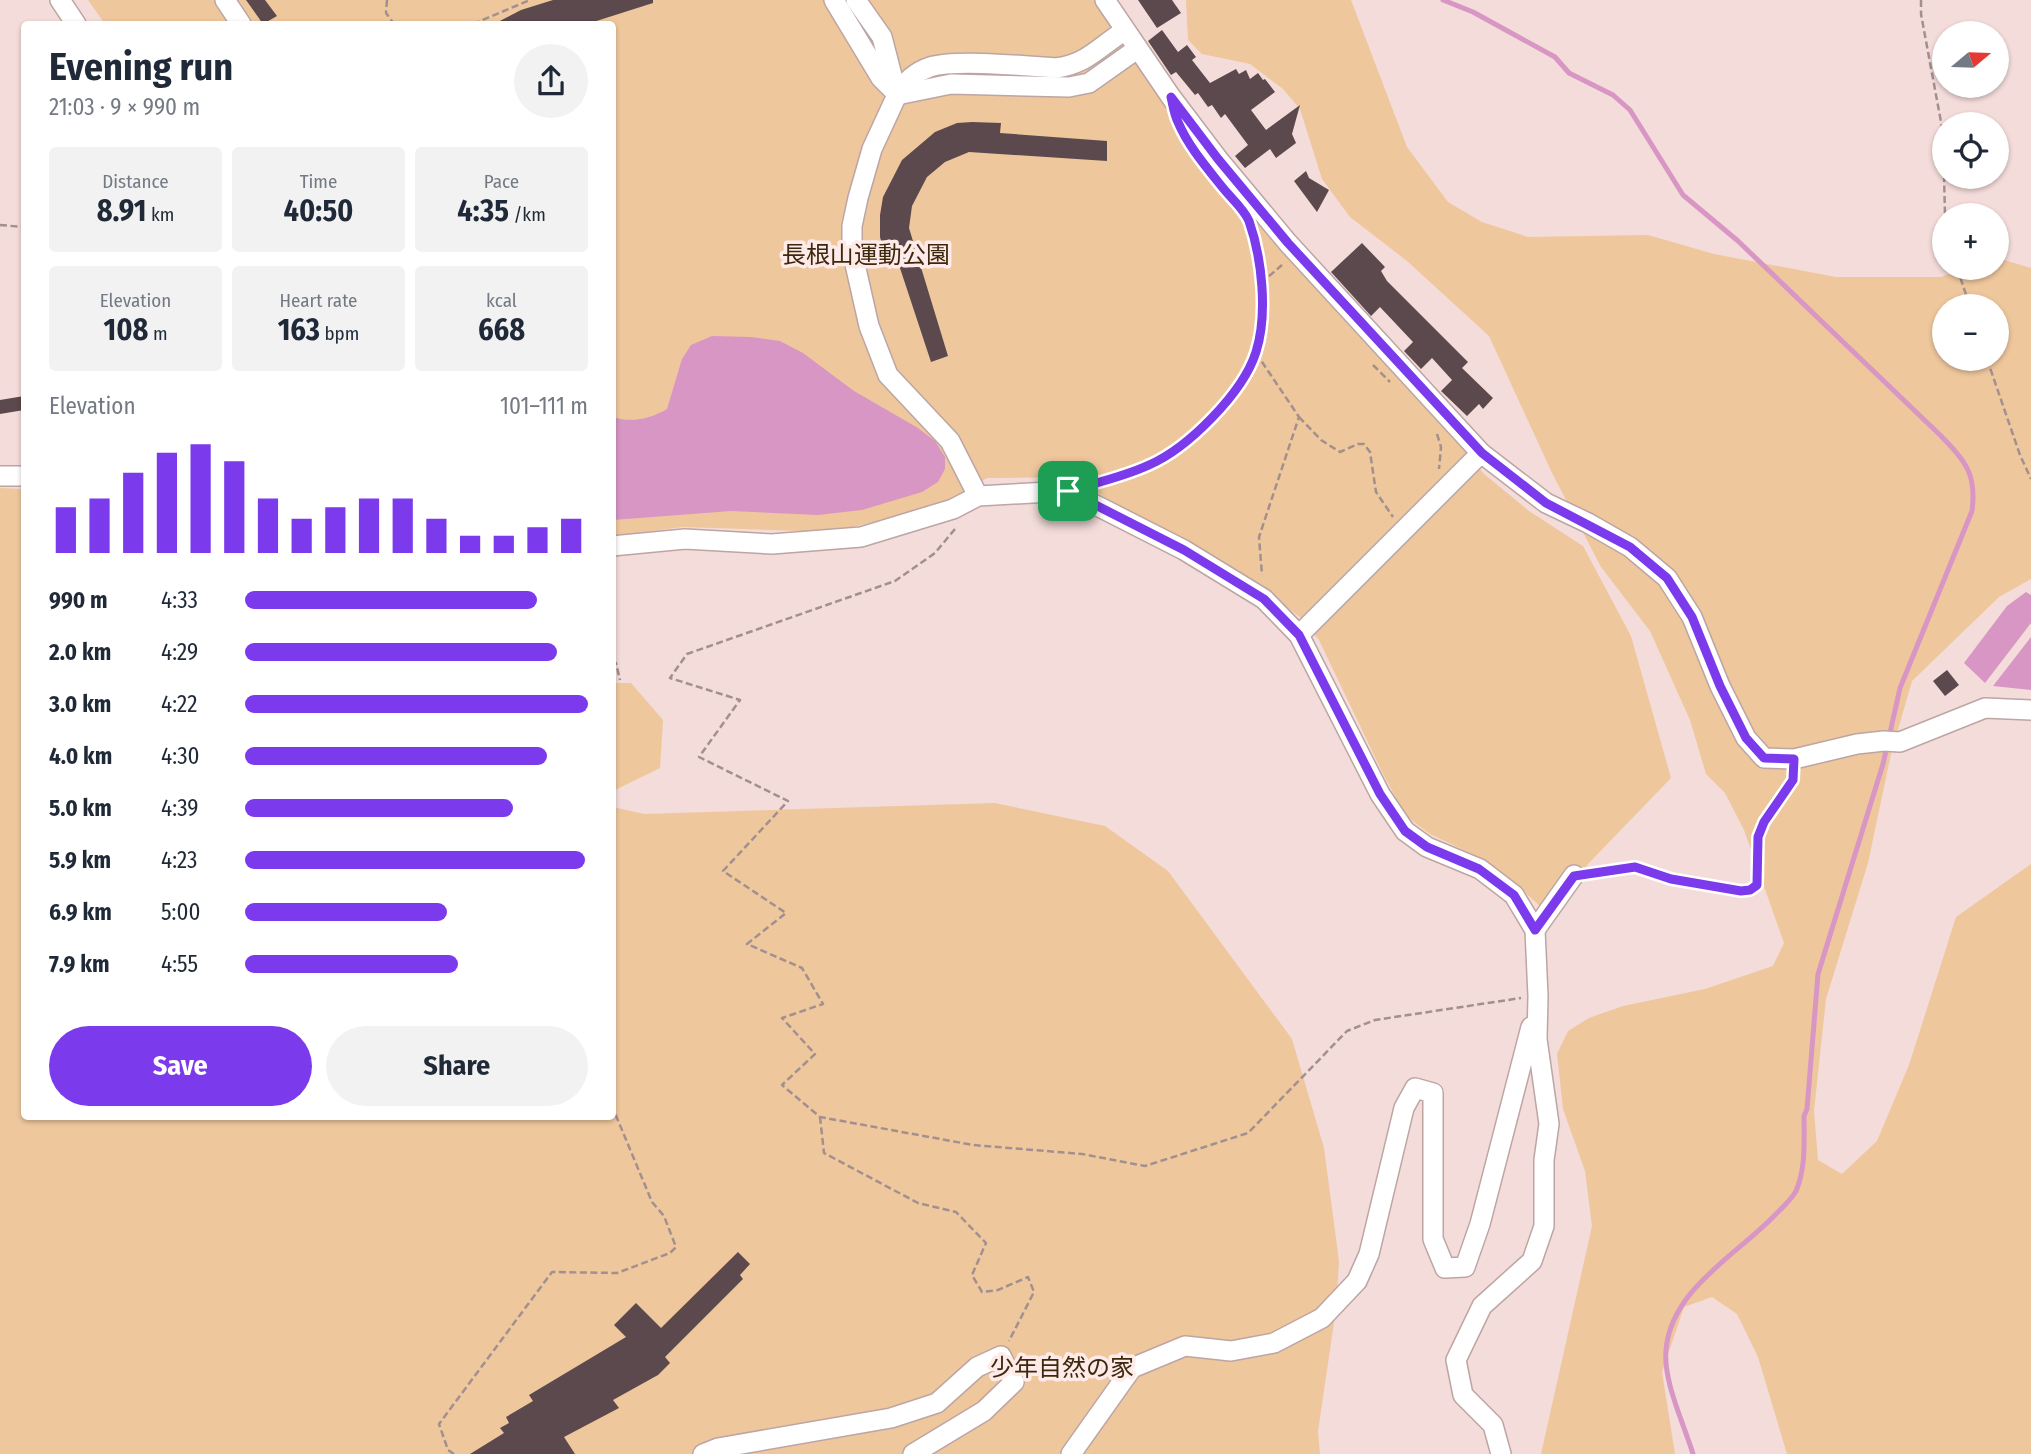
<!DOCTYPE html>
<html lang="en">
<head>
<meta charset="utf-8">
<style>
	body { margin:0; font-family:"Fira Sans Condensed","Noto Sans JP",sans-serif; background:#f2f2f3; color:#1f2937; height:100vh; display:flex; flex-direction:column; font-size:26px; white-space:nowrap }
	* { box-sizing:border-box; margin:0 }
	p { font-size:23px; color:#747a83 }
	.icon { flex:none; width:38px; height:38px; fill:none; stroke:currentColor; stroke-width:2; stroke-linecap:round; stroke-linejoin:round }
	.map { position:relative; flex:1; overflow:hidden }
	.drawer { position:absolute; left:21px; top:21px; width:595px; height:1099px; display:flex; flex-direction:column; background:#fff; border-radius:7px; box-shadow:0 2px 5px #0004 }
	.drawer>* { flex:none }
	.needle { width:46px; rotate:71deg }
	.controls { position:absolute; left:1932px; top:21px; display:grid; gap:14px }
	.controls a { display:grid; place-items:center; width:77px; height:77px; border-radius:50%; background:#fff; box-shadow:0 2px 5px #0004; font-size:35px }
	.pin { position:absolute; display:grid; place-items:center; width:60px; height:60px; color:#fff; margin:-30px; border-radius:14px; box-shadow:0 4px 10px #0006 }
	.round { display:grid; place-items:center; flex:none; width:74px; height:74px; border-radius:37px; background:#f2f2f3 }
	.head { display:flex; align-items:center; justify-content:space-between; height:119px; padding:0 28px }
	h1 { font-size:38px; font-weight:700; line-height:52px }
	.metrics { display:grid; grid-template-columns:repeat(3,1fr); gap:10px; height:119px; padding:7px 28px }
	.metrics div { display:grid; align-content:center; border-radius:7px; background:#f2f2f3; text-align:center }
	.metrics b { font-size:30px; font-weight:700 }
	.metrics small { font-size:19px; font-weight:400 }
	.metrics p { font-size:19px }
	.chart { height:196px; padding:14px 28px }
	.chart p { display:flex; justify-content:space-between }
	.chart svg { width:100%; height:126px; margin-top:7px; stroke:#7c3aed; stroke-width:6 }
	.primary-button { display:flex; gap:14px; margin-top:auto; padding:14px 28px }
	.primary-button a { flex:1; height:80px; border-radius:42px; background:#7c3aed; color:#fff; font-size:28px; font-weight:700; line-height:80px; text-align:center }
	.primary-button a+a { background:#f2f2f3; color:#1f2937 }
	ul { padding:0 28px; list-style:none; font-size:23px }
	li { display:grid; grid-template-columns:112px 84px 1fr; align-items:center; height:52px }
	li i { height:18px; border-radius:9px; background:#7c3aed }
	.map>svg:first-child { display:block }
</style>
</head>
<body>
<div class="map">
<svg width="2031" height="1454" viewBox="0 0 2031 1454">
	<rect width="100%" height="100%" fill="#f4dcda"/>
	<g fill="#efc79d" fill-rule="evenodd">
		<polygon points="88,0 1095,0 1164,101 1173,122 1247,210 1434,412 1484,474 1529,511 1583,546 1631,636 1671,778 1588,864 1552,917 1506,875 1472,854 1430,834 1406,816 1384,776 1319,640 1301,618 1254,582 1219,560 1114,504 1076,477 987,478 954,498 882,520 831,532 683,527 613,536 612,24 105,24"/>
		<path d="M 1186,0 L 1351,0 L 1407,147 L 1448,202 L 1482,222 L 1528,237 L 1648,235 L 1714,254 L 1836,277 L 1941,277 L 1962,268 L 1997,268 L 1997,258 L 2031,268 L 2031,579 L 1999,597 L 1912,681 L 1891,754 L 1868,863 L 1826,999 L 1814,1111 L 1818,1160 L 1842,1174 L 1877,1141 L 1909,1065 L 1956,917 L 2031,864 L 2031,1454 L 1787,1454 L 1758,1357 L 1737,1314 L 1712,1297 L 1684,1307 L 1662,1372 L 1675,1454 L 1541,1454 L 1592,1226 L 1585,1171 L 1563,1109 L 1557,1054 L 1568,1031 L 1589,1018 L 1623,1006 L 1705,989 L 1773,966 L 1784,943 L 1744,830 L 1725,793 L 1706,774 L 1690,720 L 1650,631 L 1601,567 L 1552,473 L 1489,336 L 1407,261 L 1350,217 L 1322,179 L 1300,109 L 1283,89 L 1250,64 L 1202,54 L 1188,40 ZM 1944,306 L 1997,306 L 1997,359 L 1944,359 Z"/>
		<polygon points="0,488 24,489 24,1116 612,1116 613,807 644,814 995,803 1105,826 1168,871 1292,1039 1324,1148 1339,1261 1336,1309 1318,1431 1320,1454 0,1454"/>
		<polygon points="613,683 631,683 663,720 660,768 613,791"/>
	</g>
	<g fill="#d896c4">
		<path d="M 712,336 L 751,337 L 780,341 L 803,353 L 854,391 L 918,428 L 935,441 L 945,457 L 945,469 L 938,482 L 922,492 L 862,510 L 818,515 L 731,511 L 613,520 L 613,417 C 631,423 650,419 667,409 L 682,359 L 691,345 Z"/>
		<polygon points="2026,592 2031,595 2031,623 1985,683 1964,663 2007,606"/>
		<polygon points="2031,637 2031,690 1993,686"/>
	</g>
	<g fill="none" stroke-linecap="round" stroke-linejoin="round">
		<path stroke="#d896c4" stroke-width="5" d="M 1443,0 L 1473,12 L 1555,57 L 1569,73 L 1613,95 L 1630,110 L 1683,195 L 1738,241 L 1940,435 C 1965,461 1977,473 1972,511 L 1900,688 L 1883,764 L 1818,974 L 1807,1109 L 1804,1116 C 1804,1141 1806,1168 1796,1191 C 1791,1200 1782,1208 1775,1215 C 1737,1255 1671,1289 1666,1350 C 1663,1381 1684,1424 1693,1454"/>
	</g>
	<g fill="#5c494e">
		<polygon points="246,0 265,0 277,16 263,24"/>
		<polygon points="553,0 653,0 653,3 587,24 494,24 521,10"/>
		<polygon points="1138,0 1172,0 1181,13 1157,28"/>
		<polygon points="1162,30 1178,52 1187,45 1196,57 1192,60 1210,83 1236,69 1239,74 1246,70 1250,79 1258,73 1263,80 1265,79 1275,92 1251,110 1266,130 1300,105 1292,134 1296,143 1276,158 1270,149 1245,168 1235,156 1248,145 1225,114 1221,118 1212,105 1208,107 1198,93 1195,95 1176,72 1171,75 1148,41"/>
		<polygon points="972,122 1001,123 1000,133 1107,141 1107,161 969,152 945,162 927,177 912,206 909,228 948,356 931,362 898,262 888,265 880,237 880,215 883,197 902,160 935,132 957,123"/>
		<polygon points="1306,171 1309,178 1329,190 1317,212 1294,181"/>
		<polygon points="1362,243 1385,267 1381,271 1387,281 1468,362 1462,368 1493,398 1483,409 1479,404 1467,416 1441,391 1452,380 1432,358 1421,369 1404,351 1413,342 1380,307 1371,316 1331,272"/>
		<polygon points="24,396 24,410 0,414 0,400"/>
		<polygon points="1947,670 1959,685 1945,696 1933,681"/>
		<polygon points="738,1252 750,1264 740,1275 743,1279 665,1357 670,1363 658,1375 613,1400 619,1408 564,1437 575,1454 470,1454 504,1433 500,1428 509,1423 506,1417 533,1401 529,1395 626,1337 614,1325 636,1303 661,1328"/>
	</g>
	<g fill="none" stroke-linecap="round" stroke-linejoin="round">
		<g stroke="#bda5a4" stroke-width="22">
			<g id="minor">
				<polyline points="60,0 76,24"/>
				<polyline points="225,0 241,24"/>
				<polyline points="834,0 881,78 892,89"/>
				<path d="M 856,0 L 882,37 L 897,95 C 905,81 915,72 930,67 C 955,59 1027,66 1056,68 C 1087,64 1099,47 1124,31"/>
				<polyline points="1105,0 1171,97 1218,159 1288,243 1481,453 1546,503 1588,523 1630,547 1667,578 1692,617 1720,686 1746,738 1764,758 1794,759 1857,744 1884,741 1900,742 1985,708 2031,710"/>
				<polyline points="897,95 872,149 858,198 852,226 852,251 869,326 888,375 950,441 978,496"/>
				<polyline points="897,95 951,84 1069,87 1089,83 1137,49"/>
				<polyline points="0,476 24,476"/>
				<polyline points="612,546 685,539 772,544 861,537 953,509 978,496 1068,491 1184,550 1264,599 1299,635 1380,794 1405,831 1427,847 1480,869 1514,895 1535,930 1538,996 1537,1039 1549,1124 1544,1160 1544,1226 1532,1261 1482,1306 1456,1360 1463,1395 1493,1425 1501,1454"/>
				<polyline points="1299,635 1481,453"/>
				<polyline points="1535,930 1574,875"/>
				<polyline points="703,1454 718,1448 891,1418 937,1403 977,1367 1001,1356 1014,1382 984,1411 913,1454"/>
				<polyline points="1071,1454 1132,1368 1185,1346 1231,1351 1274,1343 1322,1318 1357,1281 1369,1254 1404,1108 1415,1088 1433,1093 1433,1239 1445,1268 1465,1267 1480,1224 1531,1027"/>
			</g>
		</g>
		<g stroke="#a2908f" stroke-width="2.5" stroke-dasharray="7 3.5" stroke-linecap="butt">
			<polyline points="387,0 386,13 394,24"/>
			<polyline points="1921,0 1921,14 1944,138"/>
			<polyline points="473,24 530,0"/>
			<polyline points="1944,175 1945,215"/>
			<polyline points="0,225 24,227"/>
			<polyline points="1957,268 1970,306"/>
			<polyline points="1261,283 1282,265"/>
			<polyline points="1256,353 1299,417 1259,537 1262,575"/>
			<polyline points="1987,359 2020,455 2031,479"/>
			<polyline points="1373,365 1390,382"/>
			<polyline points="1299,417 1321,440 1340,452 1358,444 1364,444 1370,452 1376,492 1393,517"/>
			<polyline points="1437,434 1441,447 1439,469"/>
			<path d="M 1095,483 C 1114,478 1134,473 1151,464 C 1202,439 1254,385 1261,327 C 1265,293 1258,259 1250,226"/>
			<polyline points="955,529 935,553 895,581 687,654 670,678 740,700 699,757 788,801 723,871 786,913 747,944 802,968 823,1004 782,1018 815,1054 782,1085 820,1117 973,1145 1082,1154 1145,1166 1248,1133 1347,1031 1375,1020 1521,998"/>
			<polyline points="612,660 616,663 620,680"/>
			<polyline points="1590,872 1635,867 1671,879 1741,892 1750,890 1757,885 1758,837 1764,822 1793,777"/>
			<polyline points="820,1117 824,1153 918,1203 956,1212 986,1243 972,1275 982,1292 998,1290 1028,1277 1034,1292 1009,1341"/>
			<polyline points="454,1454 448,1450 439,1424 552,1272 617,1273 670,1253 676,1247 664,1216 652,1202 612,1106"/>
		</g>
		<use href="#minor" stroke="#fff" stroke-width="19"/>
	</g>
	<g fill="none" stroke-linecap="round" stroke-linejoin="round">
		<g stroke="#fff" stroke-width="14">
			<path id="route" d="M 1171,97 L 1218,159 L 1288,243 L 1482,453 L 1546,503 L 1630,547 L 1667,578 L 1692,617 L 1720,686 L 1746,738 L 1764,758 L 1794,759 L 1793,780 L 1764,822 L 1758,837 L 1757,885 L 1750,890 L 1741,891 L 1671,879 L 1635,867 L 1574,876 L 1535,930 L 1514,895 L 1479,869 L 1427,847 L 1405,831 L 1380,794 L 1299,635 L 1264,599 L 1184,550 L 1068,491 C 1095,483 1123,477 1149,465 C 1188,448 1243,393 1256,352 C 1268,314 1262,258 1249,221 C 1244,209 1231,198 1223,188 C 1207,168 1188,146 1178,122 C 1174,114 1173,105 1171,97 Z"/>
		</g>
		<use href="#route" stroke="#7c3aed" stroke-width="9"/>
	</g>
	<g text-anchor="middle" stroke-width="7" stroke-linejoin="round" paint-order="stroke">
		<g font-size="24" fill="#3e280d" stroke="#feeae9">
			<text x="866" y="263">長根山運動公園</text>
			<text x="1062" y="1376">少年自然の家</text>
		</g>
	</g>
</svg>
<div class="controls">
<a><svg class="needle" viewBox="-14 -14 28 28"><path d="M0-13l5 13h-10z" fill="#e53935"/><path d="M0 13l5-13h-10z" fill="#747a83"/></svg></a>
<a><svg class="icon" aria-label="locate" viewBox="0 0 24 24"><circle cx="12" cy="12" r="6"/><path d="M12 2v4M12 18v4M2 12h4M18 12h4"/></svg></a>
<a>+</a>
<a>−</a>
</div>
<div class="pin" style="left:1068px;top:491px;background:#1e9e55"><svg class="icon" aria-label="arrive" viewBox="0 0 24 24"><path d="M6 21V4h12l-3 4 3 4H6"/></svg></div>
<section class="drawer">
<div class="head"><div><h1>Evening run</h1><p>21:03 · 9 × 990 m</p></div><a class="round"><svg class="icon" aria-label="share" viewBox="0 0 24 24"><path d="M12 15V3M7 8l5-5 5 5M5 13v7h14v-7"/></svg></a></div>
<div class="metrics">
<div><p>Distance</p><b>8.91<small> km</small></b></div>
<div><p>Time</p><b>40:50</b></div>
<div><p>Pace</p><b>4:35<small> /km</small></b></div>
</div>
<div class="metrics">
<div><p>Elevation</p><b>108<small> m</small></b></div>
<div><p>Heart rate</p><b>163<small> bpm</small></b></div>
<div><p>kcal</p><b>668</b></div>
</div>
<div class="chart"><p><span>Elevation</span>101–111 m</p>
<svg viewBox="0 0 160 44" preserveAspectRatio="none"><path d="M5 44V28M15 44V25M25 44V16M35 44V9M45 44V6M55 44V12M65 44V25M75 44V32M85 44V28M95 44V25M105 44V25M115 44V32M125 44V38M135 44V38M145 44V35M155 44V32"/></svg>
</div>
<ul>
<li><b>990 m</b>4:33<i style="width:85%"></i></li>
<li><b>2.0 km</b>4:29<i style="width:91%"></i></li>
<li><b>3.0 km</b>4:22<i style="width:100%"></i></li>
<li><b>4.0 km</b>4:30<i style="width:88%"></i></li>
<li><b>5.0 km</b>4:39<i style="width:78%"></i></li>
<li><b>5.9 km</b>4:23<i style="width:99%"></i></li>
<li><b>6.9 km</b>5:00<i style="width:59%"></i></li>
<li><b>7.9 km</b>4:55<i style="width:62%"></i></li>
</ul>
<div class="primary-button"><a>Save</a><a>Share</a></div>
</section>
</div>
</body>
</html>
